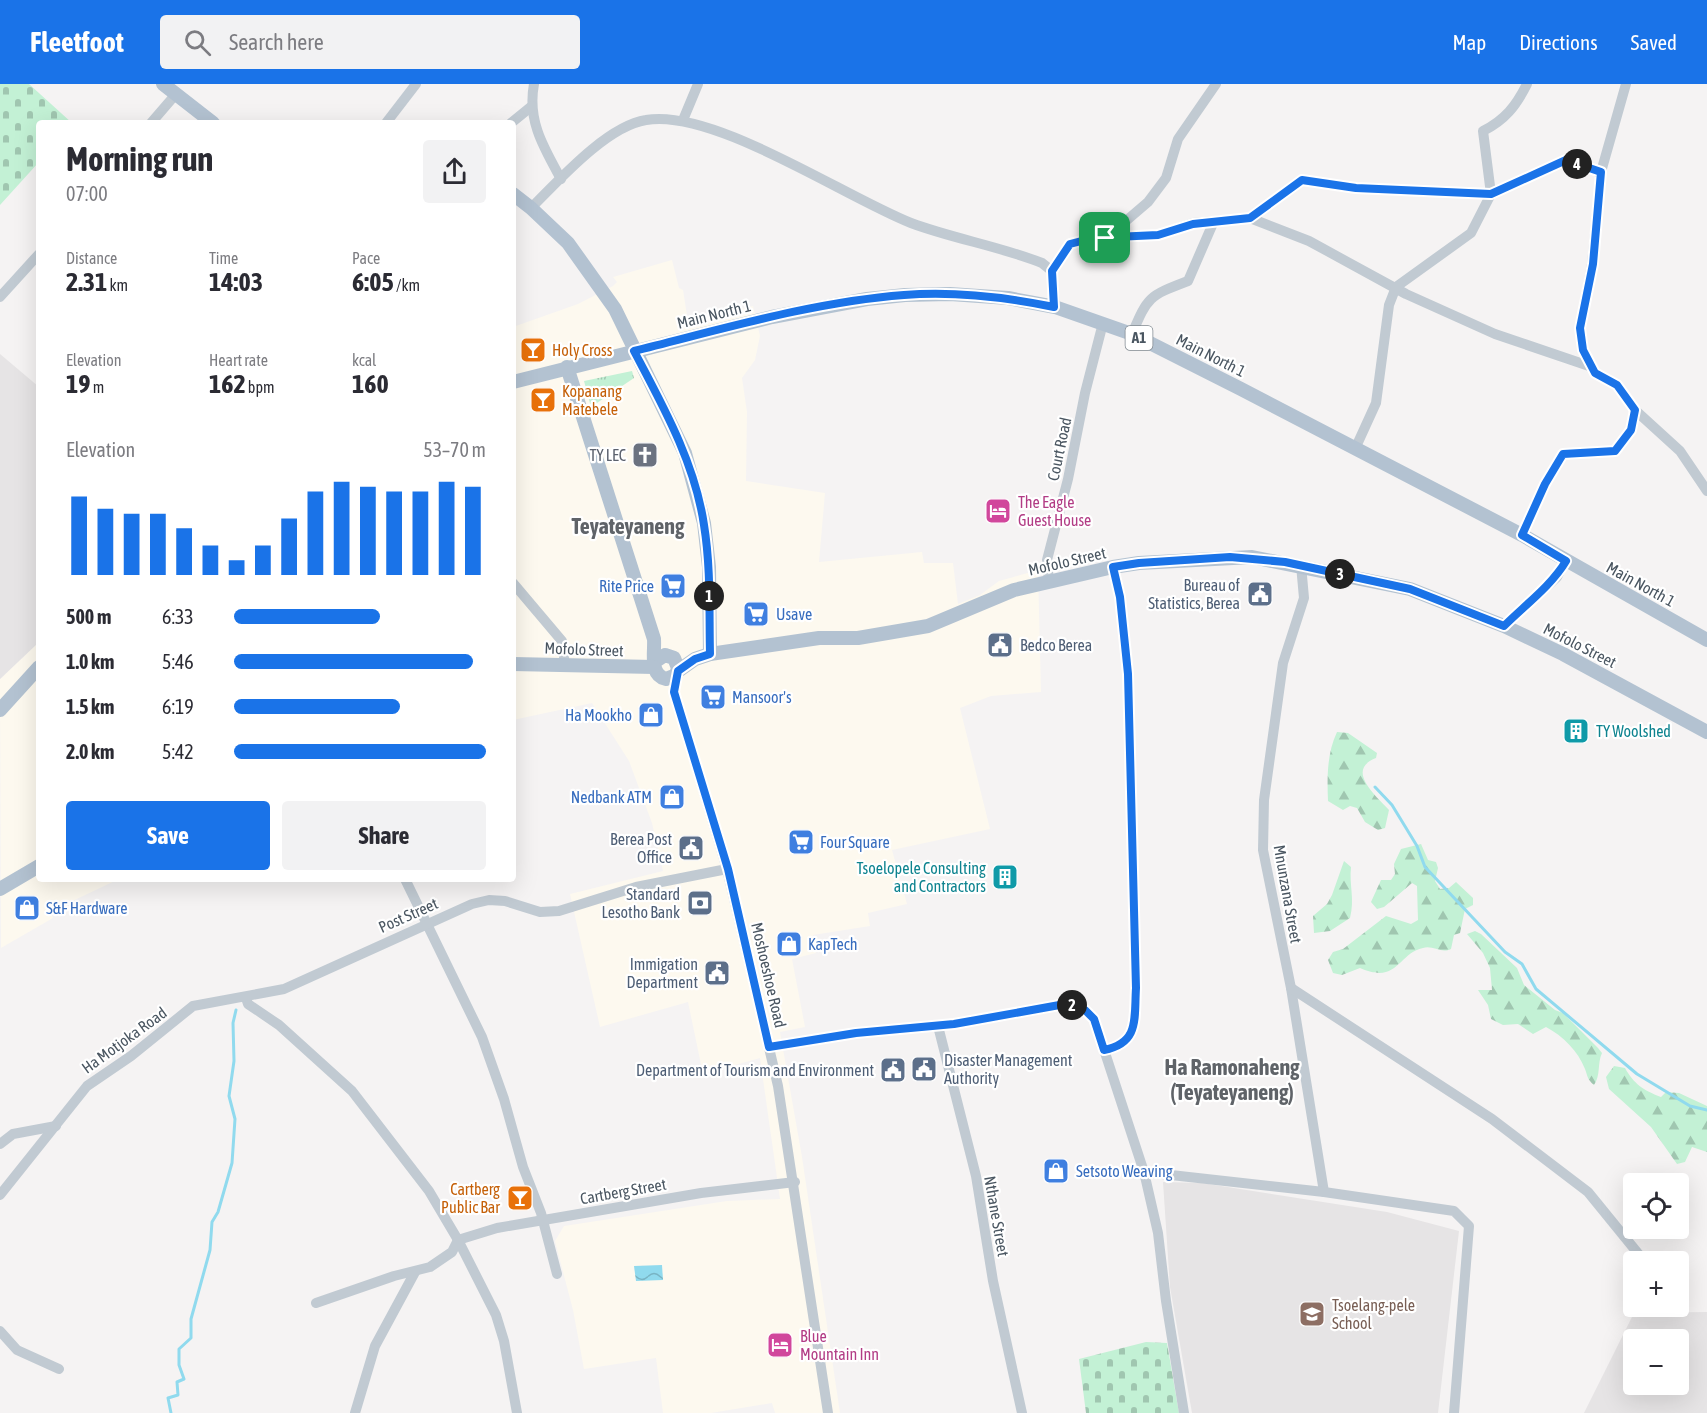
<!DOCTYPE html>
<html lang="en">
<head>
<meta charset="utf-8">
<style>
	body { margin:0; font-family:"Asap Condensed",sans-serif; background:#f2f2f3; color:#2b2b33; height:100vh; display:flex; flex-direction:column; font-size:22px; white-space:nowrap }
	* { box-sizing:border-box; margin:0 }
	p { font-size:20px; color:#7c7c81 }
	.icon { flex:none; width:33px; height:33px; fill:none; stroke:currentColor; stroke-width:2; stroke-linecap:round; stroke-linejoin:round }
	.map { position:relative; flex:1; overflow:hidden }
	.details { position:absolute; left:36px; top:36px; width:480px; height:762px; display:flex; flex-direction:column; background:#fff; border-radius:6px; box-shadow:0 6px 24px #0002 }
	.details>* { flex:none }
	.fabs { position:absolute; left:1623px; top:1089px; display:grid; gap:12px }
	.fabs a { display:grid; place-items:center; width:66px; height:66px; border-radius:6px; background:#fff; box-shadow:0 6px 24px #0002; font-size:30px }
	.pin { position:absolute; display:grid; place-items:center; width:51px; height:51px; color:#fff; margin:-26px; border-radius:12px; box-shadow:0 3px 9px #0006 }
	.km { position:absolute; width:30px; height:30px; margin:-15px; border-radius:50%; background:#222; color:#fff; font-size:16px; line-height:30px; text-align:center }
	.round { display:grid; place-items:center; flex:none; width:63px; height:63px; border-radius:6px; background:#f2f2f3 }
	.headline { display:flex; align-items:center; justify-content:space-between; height:102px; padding:0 30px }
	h1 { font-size:33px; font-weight:700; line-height:45px }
	.figures { display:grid; grid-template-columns:repeat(3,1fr); gap:9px; height:102px; padding:6px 30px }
	.figures div { display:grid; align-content:center }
	.figures b { font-size:26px; font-weight:700 }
	.figures small { font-size:16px; font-weight:400 }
	.figures p { font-size:16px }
	.chart { height:168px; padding:12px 30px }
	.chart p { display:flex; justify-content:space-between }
	.chart svg { width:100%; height:108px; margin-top:6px; stroke:#1a73e8; stroke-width:6 }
	.action { display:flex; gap:12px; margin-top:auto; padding:12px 30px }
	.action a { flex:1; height:69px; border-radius:6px; background:#1a73e8; color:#fff; font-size:24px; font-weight:700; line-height:69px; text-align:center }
	.action a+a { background:#f2f2f3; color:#2b2b33 }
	ul { padding:0 30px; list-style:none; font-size:20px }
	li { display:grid; grid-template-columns:96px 72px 1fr; align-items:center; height:45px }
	li i { height:15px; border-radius:8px; background:#1a73e8 }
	header { display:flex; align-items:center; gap:36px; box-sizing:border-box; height:84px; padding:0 30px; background:#1a73e8; color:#fff }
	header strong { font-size:28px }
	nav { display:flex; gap:33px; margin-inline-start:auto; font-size:21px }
	.search { width:420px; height:54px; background:#f2f2f3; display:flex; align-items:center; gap:15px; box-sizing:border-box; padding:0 21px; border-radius:6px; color:#7c7c81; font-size:22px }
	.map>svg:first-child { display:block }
</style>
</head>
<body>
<header>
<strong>Fleetfoot</strong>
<div class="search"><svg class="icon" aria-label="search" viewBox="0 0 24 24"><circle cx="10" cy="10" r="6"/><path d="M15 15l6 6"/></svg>Search here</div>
<nav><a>Map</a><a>Directions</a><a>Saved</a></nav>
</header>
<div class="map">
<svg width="1707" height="1329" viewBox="0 0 1707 1329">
	<defs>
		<pattern id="forest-firs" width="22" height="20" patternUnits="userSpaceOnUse" patternTransform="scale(1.5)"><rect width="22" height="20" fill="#c3f1d5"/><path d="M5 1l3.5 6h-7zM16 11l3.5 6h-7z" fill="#a0c6b0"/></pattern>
		<pattern id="cemetery-stones" width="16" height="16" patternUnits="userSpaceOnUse" patternTransform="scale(1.5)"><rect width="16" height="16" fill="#c3f1d5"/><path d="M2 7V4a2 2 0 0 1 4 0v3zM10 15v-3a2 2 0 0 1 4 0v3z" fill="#a0c6b0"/></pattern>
		<pattern id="park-tufts" width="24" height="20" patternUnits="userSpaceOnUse" patternTransform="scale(1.5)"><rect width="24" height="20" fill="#c3f1d5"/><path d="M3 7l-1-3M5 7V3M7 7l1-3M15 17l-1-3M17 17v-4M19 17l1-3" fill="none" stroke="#a0c6b0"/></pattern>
		<pattern id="water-waves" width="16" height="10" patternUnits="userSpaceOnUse" patternTransform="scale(1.5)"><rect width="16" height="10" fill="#90daee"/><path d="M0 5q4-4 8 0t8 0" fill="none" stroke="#78b4c4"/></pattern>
	</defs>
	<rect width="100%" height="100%" fill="#f5f3f3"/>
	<g fill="#fdf9ef">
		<polygon points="672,176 679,204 683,206 688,238 753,222 760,252 755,276 742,294 747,328 746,397 825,409 819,478 922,468 924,479 953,479 958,520 980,511 999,497 1038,486 1041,608 991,612 960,624 990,745 892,766 907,820 868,829 870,842 813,851 816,869 792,875 805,943 780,948 802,1073 840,1329 775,1329 772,1319 711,1329 663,1329 656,1274 584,1285 573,1226 555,1157 564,1142 727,1117 780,1115 760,974 703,990 688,918 600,943 570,810 663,787 652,739 629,677 592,619 513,636 513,243 578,220 613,202 617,198 613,193"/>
		<polygon points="39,558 39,795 119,795 64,821 51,829 53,834 1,864 0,595"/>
	</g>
	<g fill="#e6e4e5" fill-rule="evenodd">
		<polygon points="0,270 39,303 39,558 0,595"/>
		<polygon points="1163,1098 1202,1099 1387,1128 1459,1147 1438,1329 1192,1329 1170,1203"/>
		<path d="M 1707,1228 L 1707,1329 L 1584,1329 L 1634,1229 ZM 1634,1256 L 1678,1256 L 1678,1300 L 1634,1300 Z"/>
	</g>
	<g fill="url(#forest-firs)">
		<path d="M 1337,648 L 1348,649 L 1377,669 L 1376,674 C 1345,686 1376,712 1389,726 L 1385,744 L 1378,746 L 1365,738 L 1357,724 L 1350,722 L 1343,726 L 1328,717 C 1327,693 1327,669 1337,648 Z"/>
		<path d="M 1421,760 L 1428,776 L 1436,778 L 1438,784 L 1435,797 L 1440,805 L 1449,804 L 1456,798 L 1473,814 L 1473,821 L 1465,825 L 1460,849 L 1454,851 L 1451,865 C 1441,870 1433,861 1423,864 C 1398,869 1398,901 1360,884 L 1342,891 L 1333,889 L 1328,876 L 1333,868 L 1343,865 L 1386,832 L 1411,840 L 1418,836 L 1417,802 L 1412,799 L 1384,823 L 1377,825 L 1371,818 L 1381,796 L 1391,796 L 1395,790 L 1394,780 L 1401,765 Z"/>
		<path d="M 1344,777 L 1351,783 C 1349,801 1355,815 1350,834 L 1330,847 L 1314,849 L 1313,832 L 1327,820 L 1332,811 Z"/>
		<path d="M 1475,847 L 1481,850 L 1517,884 L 1524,901 L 1555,926 L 1563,929 L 1598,964 L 1602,969 C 1597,980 1601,991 1594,1001 C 1587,995 1588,993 1585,985 C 1578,967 1563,952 1546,943 L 1533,950 L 1518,940 L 1503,941 L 1491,935 L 1488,921 L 1478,906 L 1492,906 L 1490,884 L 1483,869 L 1467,850 Z"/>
		<path d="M 1614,982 L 1625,984 C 1634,1000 1643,1006 1661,1013 L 1666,1008 L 1679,1009 L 1707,1022 L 1707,1068 L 1692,1063 L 1685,1078 L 1677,1080 L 1651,1043 L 1609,1005 L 1606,993 Z"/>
	</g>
	<g fill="url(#cemetery-stones)">
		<polygon points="0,0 29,0 72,39 39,39 39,78 0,121"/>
		<polygon points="1146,1258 1167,1259 1179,1329 1086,1329 1079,1275"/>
	</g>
	<polygon fill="url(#park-tufts)" points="632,287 634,294 591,323 584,297"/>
	<polygon fill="url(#water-waves)" points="662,1181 663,1196 636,1197 634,1182"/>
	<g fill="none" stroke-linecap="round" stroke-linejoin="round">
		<g stroke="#90daee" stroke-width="3">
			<polyline points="1375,703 1392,721 1417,762 1425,783 1505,868 1522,880 1536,905 1637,990 1690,1022 1707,1026"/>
			<polyline points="171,1329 168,1314 178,1311 177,1298 184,1295 179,1281 179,1265 191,1254 191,1235 210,1166 212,1138 218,1128 232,1079 235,1035 229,1012 234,977 233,939 236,926"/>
		</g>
		<g stroke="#c1cad2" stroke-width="10">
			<path d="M 534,0 C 527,37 544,64 561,95"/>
			<polyline points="683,36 698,0"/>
			<polyline points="151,39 176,10"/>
			<polyline points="386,39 416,0"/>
			<polyline points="511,39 532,22"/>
			<path d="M 531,124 C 559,96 607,42 646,36 C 713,24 843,112 911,139 C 954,155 999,162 1042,179 L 1052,187 L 1055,223"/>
			<path d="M 1250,134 L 1302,96 L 1356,104 L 1491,110 L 1483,47 C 1505,36 1516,22 1527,0"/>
			<polyline points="1106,154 1148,118 1166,94 1178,55 1216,0"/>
			<polyline points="1052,187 1070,160 1093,154 1158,151 1193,139 1250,134 1309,157 1406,210 1495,250 1592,283"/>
			<polyline points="0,213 39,170"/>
			<path d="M 1132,250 C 1148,212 1149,212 1188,197 L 1214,137"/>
			<polyline points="1635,326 1680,367 1707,407"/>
			<polyline points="1355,365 1376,319 1389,221 1396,203 1471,149 1491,110 1566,76 1601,88"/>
			<polyline points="1522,451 1545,400 1563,370 1615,367 1631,346 1635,326 1617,301 1595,289 1583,266 1580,245 1592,180 1601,88 1626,0"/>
			<polyline points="1301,481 1304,514 1283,579 1264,716 1263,766 1291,904 1324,1108"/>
			<polyline points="1049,497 1047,476 1068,395 1085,309 1103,239"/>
			<polyline points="513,499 562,557 565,581"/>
			<polyline points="1504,542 1557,493 1565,477"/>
			<polyline points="676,591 674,608 727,785 778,1002 828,1329"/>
			<polyline points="405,795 482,953 504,1015 523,1083 541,1129 557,1190"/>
			<polyline points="1291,904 1492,1035 1588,1108 1645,1178"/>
			<polyline points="246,914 248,920 279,941 352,1007 429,1107 458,1156 496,1231 504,1257 517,1329"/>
			<polyline points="938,942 976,1092 993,1197 1022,1329"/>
			<polyline points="769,963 856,949 954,940 1064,920 1085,926 1094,935 1144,1088 1158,1149 1166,1217 1184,1329"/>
			<path d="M 1104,966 C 1140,959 1134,934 1136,904 L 1128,590 L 1120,513 L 1113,483"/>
			<polyline points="0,1060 13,1050 56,1042"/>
			<polyline points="1144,1088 1324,1108 1454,1127 1469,1142 1454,1329"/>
			<polyline points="0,1111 87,1002 131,972 193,922 284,905 472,820 489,816 505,817 540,828 559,827 636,803 727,785"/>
			<polyline points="316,1219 394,1192 430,1183 452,1168 458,1156 497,1144 701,1109 795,1098"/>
			<polyline points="0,1247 17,1266 59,1285"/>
			<polyline points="355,1329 375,1262 415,1188"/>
		</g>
		<g stroke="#b3c2d1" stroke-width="14">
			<polyline points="163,0 213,39"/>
			<polyline points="513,110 531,124 568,159 615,225 685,369 704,439 709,483 710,570"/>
			<path d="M 567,283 L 654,555 C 655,569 649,591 666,595 L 676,591 L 678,584 L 674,574 L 665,571 L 656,577"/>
			<polyline points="513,298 772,233 867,215 905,211 950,210 1008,214 1055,223 1132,250 1241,305 1522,451 1707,556"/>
			<polyline points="513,580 654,583"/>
			<polyline points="678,587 695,575 710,570 819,554 858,554 928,542 1014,506 1113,483 1139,479 1252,473 1410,505 1504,542 1563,570 1707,648"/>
			<polyline points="0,626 39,583"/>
			<polyline points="0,805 39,782"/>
		</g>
	</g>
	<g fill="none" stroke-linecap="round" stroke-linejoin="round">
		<g stroke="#fff" stroke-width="12">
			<path id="route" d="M 1566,76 L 1601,88 L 1593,180 L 1580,244 L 1583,266 L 1595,289 L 1617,301 L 1635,326 L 1631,346 L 1615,367 L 1563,370 L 1545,400 L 1522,451 L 1566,477 C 1552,501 1524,522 1504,542 L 1410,505 L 1285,478 L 1230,473 L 1139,479 L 1113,483 L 1120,513 L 1128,590 L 1136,904 C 1134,934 1140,959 1104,966 L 1094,935 L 1085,926 L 1065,920 L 954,940 L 856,949 L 769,963 L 728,785 L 674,608 L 678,587 L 695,575 L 710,570 C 709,527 711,484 704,441 C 695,379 663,322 634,267 C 723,245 813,218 904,211 C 954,207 1005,213 1054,223 L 1052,187 L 1070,160 L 1093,154 L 1158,151 L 1193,140 L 1250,134 L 1302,96 L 1356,104 L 1491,110 Z"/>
		</g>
		<use href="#route" stroke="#1a73e8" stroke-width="8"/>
	</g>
	<defs>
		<g id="bar-square" transform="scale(1.35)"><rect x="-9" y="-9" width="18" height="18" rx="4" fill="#e8710a" stroke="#fff"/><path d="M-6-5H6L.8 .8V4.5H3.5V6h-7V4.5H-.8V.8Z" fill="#fff"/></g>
		<g id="church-square" transform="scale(1.35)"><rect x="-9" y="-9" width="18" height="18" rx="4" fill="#6b7280" stroke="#fff"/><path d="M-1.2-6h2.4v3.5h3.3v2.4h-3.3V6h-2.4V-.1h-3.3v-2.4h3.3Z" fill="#fff"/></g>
		<g id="hotel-square" transform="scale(1.35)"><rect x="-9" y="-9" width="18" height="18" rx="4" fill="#d1479c" stroke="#fff"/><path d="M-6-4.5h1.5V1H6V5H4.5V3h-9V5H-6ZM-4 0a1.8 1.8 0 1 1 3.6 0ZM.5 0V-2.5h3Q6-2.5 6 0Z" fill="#fff"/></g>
		<g id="supermarket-square" transform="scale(1.35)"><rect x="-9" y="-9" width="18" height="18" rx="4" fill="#3f7fe0" stroke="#fff"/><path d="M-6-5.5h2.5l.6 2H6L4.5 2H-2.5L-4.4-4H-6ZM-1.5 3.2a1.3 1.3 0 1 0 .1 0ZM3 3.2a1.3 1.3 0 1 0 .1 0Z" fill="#fff"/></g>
		<g id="civic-square" transform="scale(1.35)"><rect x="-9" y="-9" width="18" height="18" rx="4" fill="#5c6f8a" stroke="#fff"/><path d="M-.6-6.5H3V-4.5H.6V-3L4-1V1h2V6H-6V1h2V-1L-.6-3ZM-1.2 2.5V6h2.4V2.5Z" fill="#fff"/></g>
		<g id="shop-square" transform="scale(1.35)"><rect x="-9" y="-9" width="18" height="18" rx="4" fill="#3f7fe0" stroke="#fff"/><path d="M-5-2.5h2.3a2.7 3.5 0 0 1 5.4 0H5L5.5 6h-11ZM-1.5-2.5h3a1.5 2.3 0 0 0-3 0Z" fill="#fff"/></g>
		<g id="building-square" transform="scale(1.35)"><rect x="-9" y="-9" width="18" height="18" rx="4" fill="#0f9aa8" stroke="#fff"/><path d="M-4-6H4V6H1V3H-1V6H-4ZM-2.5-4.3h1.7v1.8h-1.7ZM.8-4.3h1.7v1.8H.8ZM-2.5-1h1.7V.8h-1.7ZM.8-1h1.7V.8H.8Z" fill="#fff"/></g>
		<g id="bank-square" transform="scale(1.35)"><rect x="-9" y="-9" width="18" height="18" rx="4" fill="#5c6f8a" stroke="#fff"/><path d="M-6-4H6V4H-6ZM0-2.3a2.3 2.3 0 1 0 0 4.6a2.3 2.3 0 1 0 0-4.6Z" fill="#fff"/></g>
		<g id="school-square" transform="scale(1.35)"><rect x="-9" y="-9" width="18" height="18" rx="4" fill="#8d6e63" stroke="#fff"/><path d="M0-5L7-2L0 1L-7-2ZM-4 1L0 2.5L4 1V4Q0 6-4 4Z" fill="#fff"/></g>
	</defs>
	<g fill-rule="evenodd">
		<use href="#bar-square" x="533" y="266"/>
		<use href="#bar-square" x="543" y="316"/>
		<use href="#church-square" x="645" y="371"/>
		<use href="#hotel-square" x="998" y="427"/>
		<use href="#supermarket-square" x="673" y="502"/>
		<use href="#civic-square" x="1260" y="510"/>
		<use href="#supermarket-square" x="756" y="530"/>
		<use href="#civic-square" x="1000" y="561"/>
		<use href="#supermarket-square" x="713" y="613"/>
		<use href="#shop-square" x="651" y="631"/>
		<use href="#building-square" x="1576" y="647"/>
		<use href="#shop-square" x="672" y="713"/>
		<use href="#supermarket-square" x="801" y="758"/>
		<use href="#civic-square" x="691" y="764"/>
		<use href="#building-square" x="1005" y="793"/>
		<use href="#bank-square" x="700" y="819"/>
		<use href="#shop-square" x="27" y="824"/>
		<use href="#shop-square" x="789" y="860"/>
		<use href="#civic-square" x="717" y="889"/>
		<use href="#civic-square" x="924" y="985"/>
		<use href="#civic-square" x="893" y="986"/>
		<use href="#shop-square" x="1056" y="1087"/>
		<use href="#bar-square" x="520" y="1114"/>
		<use href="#school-square" x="1312" y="1230"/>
		<use href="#hotel-square" x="780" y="1261"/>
	</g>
	<g text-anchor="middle" stroke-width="4.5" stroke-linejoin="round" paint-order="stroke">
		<rect fill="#fff" stroke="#808990" stroke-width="1.5" x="1125.5" y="242" width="27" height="24" rx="4.5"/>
		<g font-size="15" font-weight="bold" fill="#4a5661">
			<text x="1139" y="259">A1</text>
		</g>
		<g font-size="16" fill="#4a5661" stroke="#fff">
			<text transform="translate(714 230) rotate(-14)" y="6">Main North 1</text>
			<text transform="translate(1211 271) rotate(27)" y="6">Main North 1</text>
			<text transform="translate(1059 365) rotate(-78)" y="6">Court Road</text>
			<text transform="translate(1067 477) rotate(-13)" y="6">Mofolo Street</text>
			<text transform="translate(1641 500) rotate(29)" y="6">Main North 1</text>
			<text transform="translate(1580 561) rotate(27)" y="6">Mofolo Street</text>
			<text transform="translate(584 565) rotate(2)" y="6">Mofolo Street</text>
			<text transform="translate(1288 810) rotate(80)" y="6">Mnunzana Street</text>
			<text transform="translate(408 831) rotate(-24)" y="6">Post Street</text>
			<text transform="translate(769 891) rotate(77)" y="6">Moshoeshoe Road</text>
			<text transform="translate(124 956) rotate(-36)" y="6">Ha Motjoka Road</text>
			<text transform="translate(623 1107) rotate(-10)" y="6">Cartberg Street</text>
			<text transform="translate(997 1132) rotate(80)" y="6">Nthane Street</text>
		</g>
		<g font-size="16" fill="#c56008" stroke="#fff" text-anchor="start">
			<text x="552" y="272">Holy Cross</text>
			<text x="562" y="313">Kopanang<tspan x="562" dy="18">Matebele</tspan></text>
			<text x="500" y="1111" text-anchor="end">Cartberg<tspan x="500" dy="18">Public Bar</tspan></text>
		</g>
		<g font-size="16" fill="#5b616d" stroke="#fff" text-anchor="end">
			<text x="626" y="377">TY LEC</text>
		</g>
		<g font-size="16" fill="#b23c85" stroke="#fff" text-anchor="start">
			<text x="1018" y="424">The Eagle<tspan x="1018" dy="18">Guest House</tspan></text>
			<text x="800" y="1258">Blue<tspan x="800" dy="18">Mountain Inn</tspan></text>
		</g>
		<g font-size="16" fill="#4e5e75" stroke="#fff" text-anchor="end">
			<text x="1240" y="507">Bureau of<tspan x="1240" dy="18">Statistics, Berea</tspan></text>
			<text x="1020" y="567" text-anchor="start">Bedco Berea</text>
			<text x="672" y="761">Berea Post<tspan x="672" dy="18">Office</tspan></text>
			<text x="680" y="816">Standard<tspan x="680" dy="18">Lesotho Bank</tspan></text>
			<text x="698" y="886">Immigation<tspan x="698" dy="18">Department</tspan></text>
			<text x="944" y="982" text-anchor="start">Disaster Management<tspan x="944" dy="18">Authority</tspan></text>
			<text x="874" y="992">Department of Tourism and Environment</text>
		</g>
		<g font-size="16" fill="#366cbe" stroke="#fff" text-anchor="start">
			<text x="654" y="508" text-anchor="end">Rite Price</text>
			<text x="776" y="536">Usave</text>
			<text x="732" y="619">Mansoor's</text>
			<text x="632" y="637" text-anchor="end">Ha Mookho</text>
			<text x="652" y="719" text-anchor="end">Nedbank ATM</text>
			<text x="820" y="764">Four Square</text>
			<text x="46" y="830">S&amp;F Hardware</text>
			<text x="808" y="866">KapTech</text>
			<text x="1076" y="1093">Setsoto Weaving</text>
		</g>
		<g font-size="16" fill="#0d838f" stroke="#fff" text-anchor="start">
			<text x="1596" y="653">TY Woolshed</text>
			<text x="986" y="790" text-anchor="end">Tsoelopele Consulting<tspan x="986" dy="18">and Contractors</tspan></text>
		</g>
		<g font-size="16" fill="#785e54" stroke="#fff" text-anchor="start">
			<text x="1332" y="1227">Tsoelang-pele<tspan x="1332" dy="18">School</tspan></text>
		</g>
		<g font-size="22" font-weight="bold" fill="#5f6368" stroke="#fff">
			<text x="628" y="450">Teyateyaneng</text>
			<text x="1232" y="991">Ha Ramonaheng<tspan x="1232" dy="25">(Teyateyaneng)</tspan></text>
		</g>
	</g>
</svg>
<div class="fabs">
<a><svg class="icon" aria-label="locate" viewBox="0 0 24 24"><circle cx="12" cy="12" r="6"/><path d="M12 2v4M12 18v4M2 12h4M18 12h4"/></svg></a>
<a>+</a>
<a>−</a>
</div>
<div class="pin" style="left:1105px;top:154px;background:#1e9e55"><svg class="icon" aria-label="arrive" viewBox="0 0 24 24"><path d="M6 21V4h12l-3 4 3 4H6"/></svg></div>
<b class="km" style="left:709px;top:512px">1</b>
<b class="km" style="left:1072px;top:921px">2</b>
<b class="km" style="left:1340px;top:490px">3</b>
<b class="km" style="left:1577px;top:80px">4</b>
<section class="details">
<div class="headline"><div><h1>Morning run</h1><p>07:00</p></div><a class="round"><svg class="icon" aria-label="share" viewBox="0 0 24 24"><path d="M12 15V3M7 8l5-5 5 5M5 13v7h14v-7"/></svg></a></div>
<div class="figures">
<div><p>Distance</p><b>2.31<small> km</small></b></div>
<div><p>Time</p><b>14:03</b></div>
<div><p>Pace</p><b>6:05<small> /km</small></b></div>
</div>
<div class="figures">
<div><p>Elevation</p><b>19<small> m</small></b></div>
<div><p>Heart rate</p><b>162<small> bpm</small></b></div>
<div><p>kcal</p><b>160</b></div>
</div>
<div class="chart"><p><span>Elevation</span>53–70 m</p>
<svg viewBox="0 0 160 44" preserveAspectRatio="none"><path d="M5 44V12M15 44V17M25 44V19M35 44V19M45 44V25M55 44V32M65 44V38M75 44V32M85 44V21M95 44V10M105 44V6M115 44V8M125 44V10M135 44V10M145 44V6M155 44V8"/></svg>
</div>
<ul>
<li><b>500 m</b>6:33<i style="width:58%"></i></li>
<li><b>1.0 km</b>5:46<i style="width:95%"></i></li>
<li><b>1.5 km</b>6:19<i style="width:66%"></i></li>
<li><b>2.0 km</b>5:42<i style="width:100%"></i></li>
</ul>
<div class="action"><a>Save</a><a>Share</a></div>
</section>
</div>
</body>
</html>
